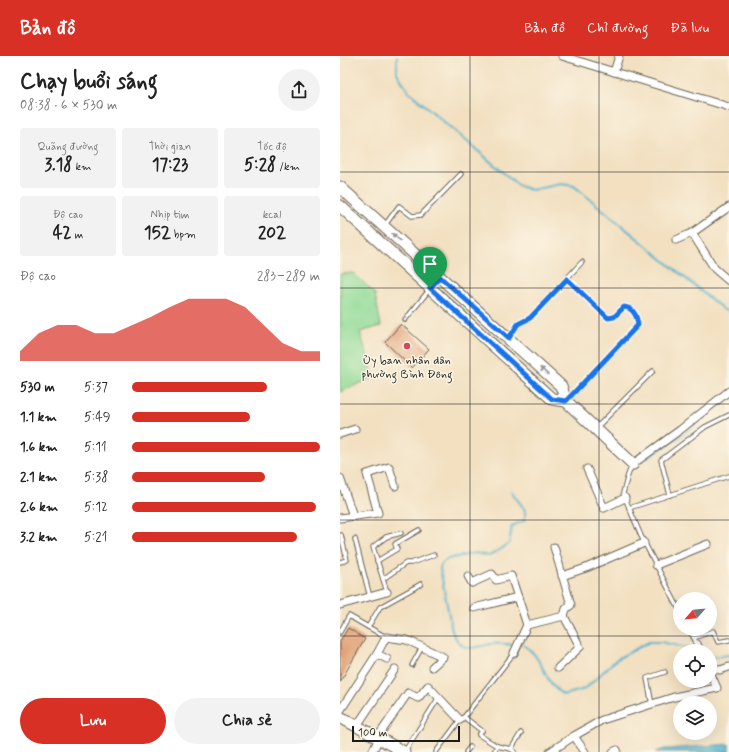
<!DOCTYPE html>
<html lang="vi">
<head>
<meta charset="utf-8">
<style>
	body { margin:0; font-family:Mynerve,sans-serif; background:#f2f2f2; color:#222; height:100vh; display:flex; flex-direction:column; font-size:15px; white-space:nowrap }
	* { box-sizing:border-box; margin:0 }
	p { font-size:13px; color:#767676 }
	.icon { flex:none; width:22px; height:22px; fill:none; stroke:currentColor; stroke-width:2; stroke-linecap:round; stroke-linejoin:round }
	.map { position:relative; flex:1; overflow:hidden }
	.drawer { display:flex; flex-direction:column; background:#fff; width:340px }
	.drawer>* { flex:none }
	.needle { width:26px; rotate:243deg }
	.fabs { position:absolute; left:333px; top:536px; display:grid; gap:8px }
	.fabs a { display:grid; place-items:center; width:44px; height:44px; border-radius:50%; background:#fff; box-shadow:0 4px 16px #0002; font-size:20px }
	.scale { position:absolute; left:12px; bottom:10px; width:108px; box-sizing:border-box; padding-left:4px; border:2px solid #1c1c1c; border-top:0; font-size:11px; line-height:14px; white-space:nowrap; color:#1c1c1c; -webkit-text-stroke:3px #fcf5e5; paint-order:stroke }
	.pin { position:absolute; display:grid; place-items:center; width:34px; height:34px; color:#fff; margin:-41px -17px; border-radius:50% 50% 50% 0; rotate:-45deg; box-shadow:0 0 4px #0007 }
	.pin .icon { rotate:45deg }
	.round { display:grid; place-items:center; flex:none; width:42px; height:42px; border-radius:21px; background:#f2f2f2 }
	.summary { display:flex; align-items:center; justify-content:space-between; height:68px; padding:0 20px }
	h1 { font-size:22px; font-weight:700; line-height:30px }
	.stats { display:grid; grid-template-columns:repeat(3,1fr); gap:6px; height:68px; padding:4px 20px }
	.stats div { display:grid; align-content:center; border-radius:4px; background:#f2f2f2; text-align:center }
	.stats b { font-size:17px; font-weight:700 }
	.stats small { font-size:11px; font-weight:400 }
	.stats p { font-size:11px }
	.chart { height:112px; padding:8px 20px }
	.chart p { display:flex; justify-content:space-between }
	.chart svg { width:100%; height:72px; margin-top:4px; fill:#d93025; opacity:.7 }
	.cta { display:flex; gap:8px; margin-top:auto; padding:8px 20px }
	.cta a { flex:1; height:46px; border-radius:24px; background:#d93025; color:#fff; font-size:16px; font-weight:700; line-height:46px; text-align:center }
	.cta a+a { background:#f2f2f2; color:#222 }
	ul { padding:0 20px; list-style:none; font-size:13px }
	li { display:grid; grid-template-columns:64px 48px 1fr; align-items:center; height:30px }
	li i { height:10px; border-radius:5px; background:#d93025 }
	header { display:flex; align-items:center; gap:24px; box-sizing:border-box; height:56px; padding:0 20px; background:#d93025; color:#fff }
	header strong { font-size:19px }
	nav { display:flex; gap:22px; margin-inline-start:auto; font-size:14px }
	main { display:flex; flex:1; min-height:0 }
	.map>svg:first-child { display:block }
</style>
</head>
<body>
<header>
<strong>Bản đồ</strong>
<nav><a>Bản đồ</a><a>Chỉ đường</a><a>Đã lưu</a></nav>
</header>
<main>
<section class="drawer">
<div class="summary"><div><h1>Chạy buổi sáng</h1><p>08:38 · 6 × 530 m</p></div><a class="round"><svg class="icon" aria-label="share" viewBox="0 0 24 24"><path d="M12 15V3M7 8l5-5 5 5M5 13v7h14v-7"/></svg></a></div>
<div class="stats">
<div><p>Quãng đường</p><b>3.18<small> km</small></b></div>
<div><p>Thời gian</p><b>17:23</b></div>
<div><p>Tốc độ</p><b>5:28<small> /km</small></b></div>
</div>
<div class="stats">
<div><p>Độ cao</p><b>42<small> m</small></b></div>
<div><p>Nhịp tim</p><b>152<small> bpm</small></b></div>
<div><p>kcal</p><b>202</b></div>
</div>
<div class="chart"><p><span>Độ cao</span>283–289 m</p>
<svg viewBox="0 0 160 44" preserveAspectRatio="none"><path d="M0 44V38L10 27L20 22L30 22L40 27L50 27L60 22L70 17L80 11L90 6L100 6L110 6L120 11L130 22L140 33L150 38L160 38V44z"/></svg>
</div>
<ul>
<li><b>530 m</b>5:37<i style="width:72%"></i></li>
<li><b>1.1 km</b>5:49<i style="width:63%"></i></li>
<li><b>1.6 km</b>5:11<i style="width:100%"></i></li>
<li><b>2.1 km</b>5:38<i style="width:71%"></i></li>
<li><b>2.6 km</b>5:12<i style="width:98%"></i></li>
<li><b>3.2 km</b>5:21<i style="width:88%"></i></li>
</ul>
<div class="cta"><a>Lưu</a><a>Chia sẻ</a></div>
</section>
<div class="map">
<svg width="389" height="696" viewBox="0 0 389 696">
	<rect width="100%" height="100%" fill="#fcf5e5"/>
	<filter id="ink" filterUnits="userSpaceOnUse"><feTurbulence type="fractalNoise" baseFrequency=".025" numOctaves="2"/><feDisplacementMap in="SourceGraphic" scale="8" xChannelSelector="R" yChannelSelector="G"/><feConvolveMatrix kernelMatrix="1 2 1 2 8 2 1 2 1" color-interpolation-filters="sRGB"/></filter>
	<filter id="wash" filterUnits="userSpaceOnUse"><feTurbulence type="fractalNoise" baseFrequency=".012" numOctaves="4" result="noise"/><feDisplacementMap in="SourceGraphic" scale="16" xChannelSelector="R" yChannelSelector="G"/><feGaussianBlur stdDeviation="0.9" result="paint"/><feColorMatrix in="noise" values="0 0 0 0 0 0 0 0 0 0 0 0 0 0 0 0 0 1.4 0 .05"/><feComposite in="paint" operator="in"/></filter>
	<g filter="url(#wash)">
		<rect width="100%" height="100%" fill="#f2e0c1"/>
		<polygon fill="#8fda96" stroke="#567b59" points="14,217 35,238 41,270 20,276 34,321 0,336 0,218"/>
		<polygon fill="#4cb1cc" stroke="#346674" points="389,688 389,696 316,696 324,693"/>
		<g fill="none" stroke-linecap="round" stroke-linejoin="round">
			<g stroke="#4cb1cc" stroke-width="2">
				<polyline points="57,0 57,17 69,36 179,130 192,134 221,128 234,130 384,254 389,255"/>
				<polyline points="309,401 343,379 369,355"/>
				<path d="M 171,435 L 185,454 L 185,464 L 172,470 L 169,488 L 149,500 L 135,497 L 108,503 L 102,507 L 100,512 L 112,575 C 123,599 131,592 151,588 C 159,587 168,588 176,589"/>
				<path d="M 180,589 L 184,589 C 188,593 193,596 196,601 C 206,615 208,630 224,639 L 245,633 L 277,603 L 309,586 L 321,586 L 357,594"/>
				<polyline points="370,598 374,601 389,599"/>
			</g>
		</g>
		<g id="blocks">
			<g fill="#dd9667">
				<polygon points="61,268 89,293 72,312 45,286"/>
				<polygon points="8,572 25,583 0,626 0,585"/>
			</g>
		</g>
	</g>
	<g filter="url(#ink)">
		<use href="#blocks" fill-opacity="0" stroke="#676156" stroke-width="1"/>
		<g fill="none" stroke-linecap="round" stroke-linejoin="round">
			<g stroke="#676156" stroke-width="5.5">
				<g id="lane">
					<polyline points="45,169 59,150 72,160 81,159 121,118"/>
					<path d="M 227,223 L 268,262 L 274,261 L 284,251 C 294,252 297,260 298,269 L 227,345"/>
					<polyline points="65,264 90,233"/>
					<polyline points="169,282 179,268 190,262 242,206"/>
					<polyline points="256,372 313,315"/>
					<polyline points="292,409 288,419 283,437 301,480 340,555"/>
					<polyline points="330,439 321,404 365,371 389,359"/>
					<polyline points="289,452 389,420"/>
					<polyline points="15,483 30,541"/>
					<polyline points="37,505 57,493 55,488 79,474"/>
					<polyline points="0,506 7,504 1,479"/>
					<polyline points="43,523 66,507 71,507 94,499"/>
					<polyline points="47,536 33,491 46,481 61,477"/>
					<polyline points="28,571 46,581"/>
					<polyline points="349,573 357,588"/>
					<polyline points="0,576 9,560 28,571 40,551 81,528"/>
					<polyline points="354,582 373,575 378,586 389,584"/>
					<polyline points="72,609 82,591"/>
					<polyline points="312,649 307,622 325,616"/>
					<polyline points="124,661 142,675 139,679 157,690 171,693 175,696"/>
					<polyline points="171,693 181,677"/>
					<polyline points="65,695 99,641"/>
					<polyline points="96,696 120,664 124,661 174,597"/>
					<polyline points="126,696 130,691"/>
					<polyline points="154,696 157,690"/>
				</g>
			</g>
			<g stroke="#676156" stroke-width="9">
				<g id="street">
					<polyline points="222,0 389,51"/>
					<polyline points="274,16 279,0"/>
					<polyline points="352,177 375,213 389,225"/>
					<polyline points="336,184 352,177 389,151"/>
					<polyline points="0,378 15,373"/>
					<polyline points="293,408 340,374 389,335"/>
					<polyline points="247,413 264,452 285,442"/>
					<polyline points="0,422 13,460"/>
					<polyline points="0,462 38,457 27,418 49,411 55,430"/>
					<polyline points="214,491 231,549 226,553 224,560"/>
					<polyline points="316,509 368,488"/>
					<polyline points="128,520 132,527 152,518 156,524 171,520 187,569 224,560"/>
					<polyline points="222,520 246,512 304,487"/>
					<polyline points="0,549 47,536"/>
					<polyline points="134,552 178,541"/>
					<polyline points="357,588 360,595"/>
					<polyline points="174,597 187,569"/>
					<polyline points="37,598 47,603"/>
					<polyline points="218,612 240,591 224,560"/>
					<polyline points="370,613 380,614 389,611"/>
					<polyline points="0,655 37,598 46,581 67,584 103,601 92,611"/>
					<polyline points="16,671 55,613"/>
					<polyline points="234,680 245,696"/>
					<polyline points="37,682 68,637 78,642 88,630 120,664"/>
					<polyline points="32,696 39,683"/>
					<polyline points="210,696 234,680 262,664 334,641 377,632 370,616"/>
					<polyline points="273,696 277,694"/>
				</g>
			</g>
			<g stroke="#676156" stroke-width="13">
				<g id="secondary">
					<polyline points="0,131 221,330 226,345 293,408"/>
					<polyline points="0,150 212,343 226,345"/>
					<polyline points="0,661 64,696"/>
				</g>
			</g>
			<use href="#lane" stroke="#fff" stroke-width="3.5"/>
			<use href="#street" stroke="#fff" stroke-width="7"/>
			<use href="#secondary" stroke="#fff" stroke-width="11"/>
		</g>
		<defs><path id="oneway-solid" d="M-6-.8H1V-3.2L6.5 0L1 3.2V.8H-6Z"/></defs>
		<g fill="#999">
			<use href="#oneway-solid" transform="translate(56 181) rotate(-138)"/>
			<use href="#oneway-solid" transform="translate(204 315) rotate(-138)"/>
		</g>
	</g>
	<g fill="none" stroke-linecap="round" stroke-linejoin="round" filter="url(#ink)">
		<g stroke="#fff" stroke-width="8">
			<path id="route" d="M 100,221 L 169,282 L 178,268 L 190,262 L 227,223 L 268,262 L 274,261 L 284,251 C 294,252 297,260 298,269 L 226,345 L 212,343 L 90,232 Z"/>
		</g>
		<use href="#route" stroke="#1a73e8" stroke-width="5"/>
	</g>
	<path fill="none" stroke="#1c1c1c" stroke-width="1" stroke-opacity="0.55" d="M 130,0 L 130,696M 259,0 L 259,696M 0,116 L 389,116M 0,232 L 389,232M 0,348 L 389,348M 0,464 L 389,464M 0,580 L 389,580"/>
	<circle fill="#d1495b" stroke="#fcf5e5" stroke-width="1.5" cx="67" cy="290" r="4"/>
	<g text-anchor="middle" stroke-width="3" stroke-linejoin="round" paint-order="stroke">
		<g font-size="12" fill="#1c1c1c" stroke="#fcf5e5">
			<text x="67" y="308">Ủy ban nhân dân<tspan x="67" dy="14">phường Bình Đông</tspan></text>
		</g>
	</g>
</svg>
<div class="fabs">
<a><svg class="needle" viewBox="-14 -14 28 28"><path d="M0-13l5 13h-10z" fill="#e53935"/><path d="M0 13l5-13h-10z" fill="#767676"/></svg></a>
<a><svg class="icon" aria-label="locate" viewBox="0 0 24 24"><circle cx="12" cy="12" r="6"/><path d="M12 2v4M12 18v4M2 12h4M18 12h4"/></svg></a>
<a><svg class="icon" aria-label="layers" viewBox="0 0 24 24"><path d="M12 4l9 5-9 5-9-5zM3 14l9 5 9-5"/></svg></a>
</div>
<div class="scale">100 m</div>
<div class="pin" style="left:90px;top:232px;background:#1e9e55"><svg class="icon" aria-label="arrive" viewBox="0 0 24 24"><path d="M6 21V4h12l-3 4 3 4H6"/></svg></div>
</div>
</main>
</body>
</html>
